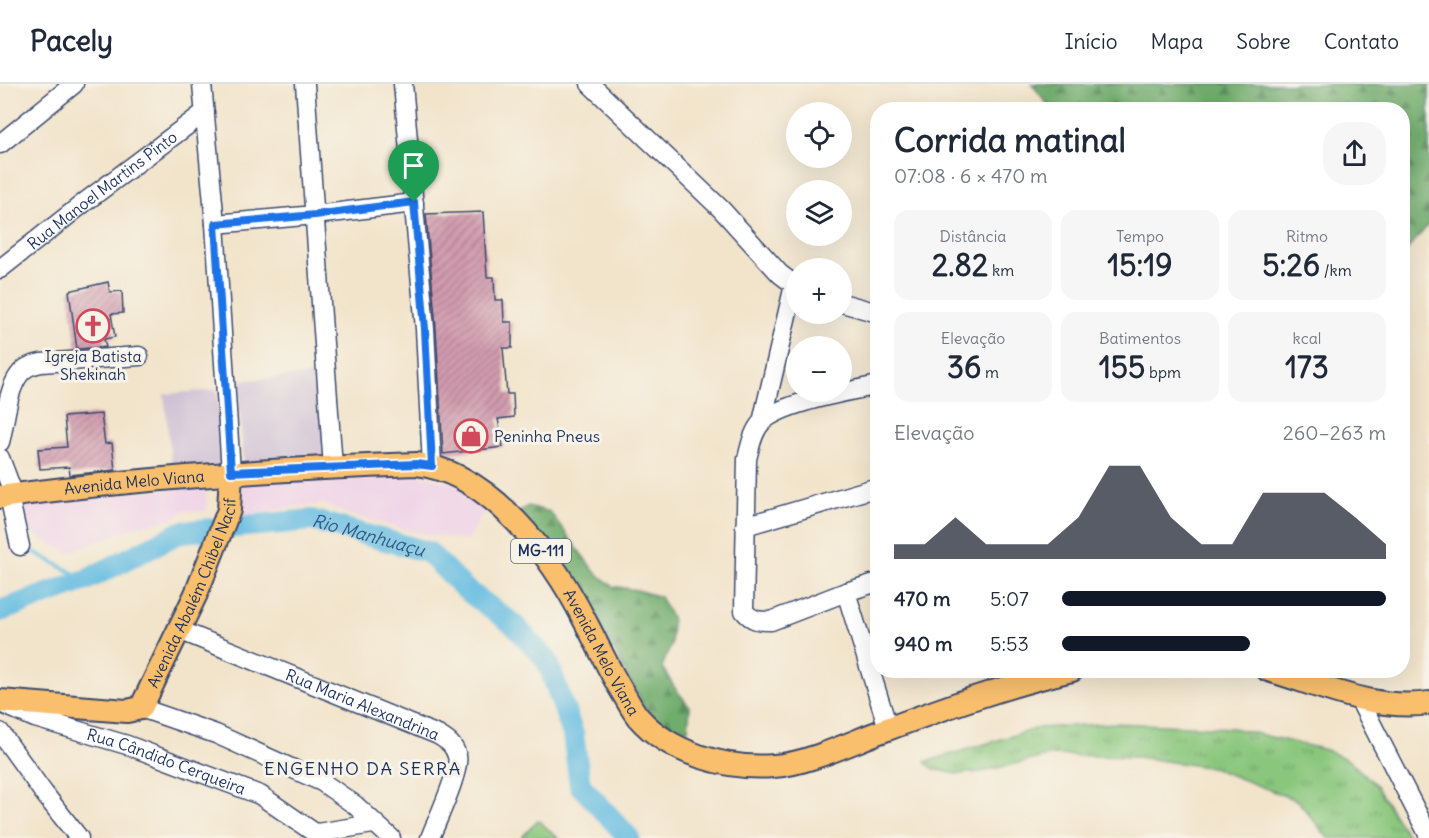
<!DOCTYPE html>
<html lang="pt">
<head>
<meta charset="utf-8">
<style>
	body { margin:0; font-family:Delius,sans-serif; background:#f6f6f7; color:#1f2937; height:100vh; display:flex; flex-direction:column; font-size:22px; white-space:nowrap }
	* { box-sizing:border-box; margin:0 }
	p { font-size:20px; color:#747a83 }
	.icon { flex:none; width:33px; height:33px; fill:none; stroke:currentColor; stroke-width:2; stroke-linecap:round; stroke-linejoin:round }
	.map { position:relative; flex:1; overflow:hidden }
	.side { position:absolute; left:870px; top:18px; width:540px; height:576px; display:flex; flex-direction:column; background:#fff; border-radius:24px; box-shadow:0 6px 24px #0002 }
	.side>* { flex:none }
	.buttons { position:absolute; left:786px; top:18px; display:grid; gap:12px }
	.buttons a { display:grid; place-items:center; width:66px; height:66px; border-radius:50%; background:#fff; box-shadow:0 6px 24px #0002; font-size:30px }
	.pin { position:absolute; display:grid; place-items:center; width:51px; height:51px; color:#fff; margin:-62px -26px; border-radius:50% 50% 50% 0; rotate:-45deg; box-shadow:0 0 6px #0007 }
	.pin .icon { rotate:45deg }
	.round { display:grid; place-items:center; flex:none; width:63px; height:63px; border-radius:24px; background:#f6f6f7 }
	.headline { display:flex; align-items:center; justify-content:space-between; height:102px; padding:0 24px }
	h1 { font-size:33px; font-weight:800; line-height:45px }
	.figures { display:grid; grid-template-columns:repeat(3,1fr); gap:9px; height:102px; padding:6px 24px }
	.figures div { display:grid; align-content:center; border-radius:15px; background:#f6f6f7; text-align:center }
	.figures b { font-size:30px; font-weight:800 }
	.figures small { font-size:16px; font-weight:400 }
	.figures p { font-size:16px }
	.chart { height:168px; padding:12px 24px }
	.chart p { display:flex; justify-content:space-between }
	.chart svg { width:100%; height:108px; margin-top:6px; fill:#111827; opacity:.7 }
	ul { padding:0 24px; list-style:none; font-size:20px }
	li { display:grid; grid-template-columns:96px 72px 1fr; align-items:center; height:45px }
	li i { height:15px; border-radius:8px; background:#111827 }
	header { display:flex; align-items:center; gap:36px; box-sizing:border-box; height:84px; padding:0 30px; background:#fff; border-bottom:2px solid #e0e1e3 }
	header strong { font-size:28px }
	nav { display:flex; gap:33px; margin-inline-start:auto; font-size:21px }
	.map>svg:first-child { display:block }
</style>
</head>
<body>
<header>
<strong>Pacely</strong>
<nav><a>Início</a><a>Mapa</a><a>Sobre</a><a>Contato</a></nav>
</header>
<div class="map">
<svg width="1429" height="754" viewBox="0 0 1429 754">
	<defs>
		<pattern id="grass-tufts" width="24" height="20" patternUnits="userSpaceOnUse" patternTransform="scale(1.5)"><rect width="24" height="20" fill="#8ac77d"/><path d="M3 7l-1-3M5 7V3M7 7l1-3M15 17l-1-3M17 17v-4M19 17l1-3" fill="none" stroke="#70a26a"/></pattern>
		<pattern id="forest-firs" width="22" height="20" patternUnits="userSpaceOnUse" patternTransform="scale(1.5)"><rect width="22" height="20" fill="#6fac6c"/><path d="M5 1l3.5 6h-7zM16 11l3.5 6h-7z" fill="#5a8c5c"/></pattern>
		<pattern id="building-hatch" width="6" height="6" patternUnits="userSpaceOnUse" patternTransform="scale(1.5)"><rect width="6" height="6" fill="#d19bae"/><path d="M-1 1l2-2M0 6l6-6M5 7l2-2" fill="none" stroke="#a97f91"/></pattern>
	</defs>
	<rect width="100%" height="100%" fill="#f7f3e8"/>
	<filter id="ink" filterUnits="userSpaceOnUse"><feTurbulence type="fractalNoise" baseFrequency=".0167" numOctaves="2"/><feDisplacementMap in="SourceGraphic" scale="12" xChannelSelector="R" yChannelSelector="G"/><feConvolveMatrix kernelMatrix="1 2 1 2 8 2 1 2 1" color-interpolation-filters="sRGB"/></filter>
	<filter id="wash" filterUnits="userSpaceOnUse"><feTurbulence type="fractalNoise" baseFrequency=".008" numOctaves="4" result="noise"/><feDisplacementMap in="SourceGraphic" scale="24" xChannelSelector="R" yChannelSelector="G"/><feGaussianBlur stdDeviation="1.35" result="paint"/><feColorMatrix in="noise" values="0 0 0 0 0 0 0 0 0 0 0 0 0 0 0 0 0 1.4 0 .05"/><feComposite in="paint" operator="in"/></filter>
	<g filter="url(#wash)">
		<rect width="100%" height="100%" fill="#f2e4cb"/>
		<g fill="#efd0e7">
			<polygon points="418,390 452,399 489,418 467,457 413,448 350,431 323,420 293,423 244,432 242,398"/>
			<polygon points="206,402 207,428 184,427 171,435 135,443 68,469 20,443 17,417"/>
		</g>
		<g fill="#cdbed3">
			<polygon points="319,290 327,380 244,381 237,297"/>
			<polygon points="217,306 222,381 172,384 164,310"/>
		</g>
		<polygon fill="url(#grass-tufts)" stroke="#527b6e" stroke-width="1.5" points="1115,639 1233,644 1326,666 1348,676 1374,699 1409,754 1328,754 1298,717 1213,684 1138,673 1052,671 981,688 957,690 934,685 925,678 1038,644"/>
		<g fill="url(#forest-firs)" stroke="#456e65" stroke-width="1.5">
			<polygon points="1032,0 1429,0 1429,140 1403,171 1402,26 1051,25"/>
			<polygon points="528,422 550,428 594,487 612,502 637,506 660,513 672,535 671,561 662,583 674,603 690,623 688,646 662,640 644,623 591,524 552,467 519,428"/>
		</g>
		<polygon fill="#8ac77d" stroke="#527b6e" stroke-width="1.5" points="538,736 558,754 521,754"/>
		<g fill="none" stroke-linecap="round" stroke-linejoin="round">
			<polyline stroke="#64bce1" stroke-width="4" points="25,463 86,496"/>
			<path stroke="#64bce1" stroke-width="22" id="s1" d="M 0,527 L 86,496 L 181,448 L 312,436 L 428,468 L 465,505 L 513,540 L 547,576 L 573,650 L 580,701 L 629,754"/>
		</g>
		<g id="blocks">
			<g fill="url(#building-hatch)">
				<polygon points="483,128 487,193 494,193 495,216 503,216 504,238 512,238 512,264 503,264 507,310 513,310 514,333 498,335 503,363 443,370 436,244 426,130"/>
				<polygon points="108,198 110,208 122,207 123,229 111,230 115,253 104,255 106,263 77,265 69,207"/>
				<polygon points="101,330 105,360 112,359 115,386 70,391 69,383 40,385 38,365 67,363 64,333"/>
			</g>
		</g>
	</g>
	<g filter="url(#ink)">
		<use href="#blocks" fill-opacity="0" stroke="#3b4a6e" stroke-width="1.5"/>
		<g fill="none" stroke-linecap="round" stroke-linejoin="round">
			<g stroke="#3b4a6e" stroke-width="21">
				<g id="minor">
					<polyline points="202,0 215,140 231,388"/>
					<polyline points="305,0 333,383"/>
					<polyline points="403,0 425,245 432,382"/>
					<polyline points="590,0 721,125 780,190 796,202"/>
					<polyline points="0,60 74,0"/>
					<polyline points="215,140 315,131 414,119"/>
					<path id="s2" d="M 0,185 L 85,118 L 205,28"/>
					<polyline points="842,219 878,229"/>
					<path d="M 878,301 C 848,308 784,318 763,337 C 753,346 750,363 747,375 L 744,527 C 752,537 759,537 771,537 L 846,508 L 878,498"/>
					<polyline points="762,338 794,201"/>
					<path d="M 0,358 C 6,337 7,294 28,283 C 32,281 37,280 41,279 L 139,272"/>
					<polyline points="0,374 14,411"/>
					<polyline points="9,412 20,462"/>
					<polyline points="745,442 878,403"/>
					<polyline points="846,508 888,644"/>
					<path id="s3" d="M 179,546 L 438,651 C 448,657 454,661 457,672 C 461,686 436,738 430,754"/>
					<polyline points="1359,615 1429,752"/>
					<path id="s4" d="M 5,621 L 35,634 L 127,661 L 260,711 L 322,754"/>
					<polyline points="141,624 216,650 322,698 355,721 391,754"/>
					<polyline points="0,648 43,708 79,754"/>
					<polyline points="317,749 373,740"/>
				</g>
			</g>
			<g stroke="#3b4a6e" stroke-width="26">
				<g id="major">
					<path id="s5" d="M 0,413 C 138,394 276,385 416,380 C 491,388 553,474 585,537 C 598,561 609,586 623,609 C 628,617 632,626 638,633 C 669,669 727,686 774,682 C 807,680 850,659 882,647 C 944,624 1007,601 1072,586"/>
					<path d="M 1268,586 C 1321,601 1373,627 1429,619"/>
					<path id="s6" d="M 0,617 L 127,627 L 141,624 L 196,510 L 229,426 L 231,388"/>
				</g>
			</g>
			<use href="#minor" stroke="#fff" stroke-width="18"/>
			<use href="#major" stroke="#f9bf6d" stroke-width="22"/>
		</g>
	</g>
	<g fill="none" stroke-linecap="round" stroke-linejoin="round" filter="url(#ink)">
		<g stroke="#fff" stroke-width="12">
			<polygon id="route" points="414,118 425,245 432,382 416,380 231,388 215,140 315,131"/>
		</g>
		<use href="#route" stroke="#1a73e8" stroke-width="8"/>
	</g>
	<defs>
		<g id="church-ring" transform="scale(1.725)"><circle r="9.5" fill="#f7f3e8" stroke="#d1495b" stroke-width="1.5"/><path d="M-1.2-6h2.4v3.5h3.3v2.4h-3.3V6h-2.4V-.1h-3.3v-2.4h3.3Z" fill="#d1495b"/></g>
		<g id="shop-ring" transform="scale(1.725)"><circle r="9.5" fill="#f7f3e8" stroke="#d1495b" stroke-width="1.5"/><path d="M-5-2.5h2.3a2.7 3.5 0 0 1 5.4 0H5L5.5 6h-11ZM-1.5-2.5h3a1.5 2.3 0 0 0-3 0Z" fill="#d1495b"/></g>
	</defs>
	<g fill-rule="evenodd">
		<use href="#church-ring" x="93" y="242"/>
		<use href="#shop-ring" x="471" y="352"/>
	</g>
	<g text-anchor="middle" stroke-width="6" stroke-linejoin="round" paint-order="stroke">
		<rect fill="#f7f3e8" stroke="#5d6a87" stroke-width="1.5" x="511" y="455" width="60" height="24" rx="4.5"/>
		<g font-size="15" font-weight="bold" fill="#1b2f5e">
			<text x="541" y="472">MG-111</text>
		</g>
		<g font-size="16" fill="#1b2f5e" stroke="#f7f3e8">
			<text dy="6" stroke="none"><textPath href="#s2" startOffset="129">Rua Manoel Martins Pinto</textPath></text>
			<text dy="6" stroke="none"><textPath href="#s5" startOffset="135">Avenida Melo Viana</textPath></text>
			<text dy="6" stroke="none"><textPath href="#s6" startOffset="268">Avenida Abalém Chibel Nacif</textPath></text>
			<text dy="6" stroke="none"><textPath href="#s5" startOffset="692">Avenida Melo Viana</textPath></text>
			<text dy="6" stroke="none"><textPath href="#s3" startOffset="198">Rua Maria Alexandrina</textPath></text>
			<text dy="6" stroke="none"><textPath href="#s4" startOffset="171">Rua Cândido Cerqueira</textPath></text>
		</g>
		<g font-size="16" fill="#1b2f5e" stroke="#f7f3e8">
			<text x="93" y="278">Igreja Batista<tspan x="93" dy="18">Shekinah</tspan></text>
			<text x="494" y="358" text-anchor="start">Peninha Pneus</text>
		</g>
		<g font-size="18" font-style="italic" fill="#315985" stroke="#f7f3e8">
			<text dy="6" stroke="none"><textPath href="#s1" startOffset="388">Rio Manhuaçu</textPath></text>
		</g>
		<g font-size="18" letter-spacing="1.5" fill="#1b2f5e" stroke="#f7f3e8">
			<text x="363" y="691">ENGENHO DA SERRA</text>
		</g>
	</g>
</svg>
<div class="buttons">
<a><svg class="icon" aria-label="locate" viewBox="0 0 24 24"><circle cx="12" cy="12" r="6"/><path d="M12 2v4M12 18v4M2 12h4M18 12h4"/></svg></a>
<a><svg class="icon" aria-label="layers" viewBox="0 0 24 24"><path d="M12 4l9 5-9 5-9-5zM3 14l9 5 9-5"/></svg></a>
<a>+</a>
<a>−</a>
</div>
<div class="pin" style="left:414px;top:118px;background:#1e9e55"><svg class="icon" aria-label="arrive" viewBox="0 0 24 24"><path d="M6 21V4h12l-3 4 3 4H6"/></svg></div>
<section class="side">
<div class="headline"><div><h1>Corrida matinal</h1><p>07:08 · 6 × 470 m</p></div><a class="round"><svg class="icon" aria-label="share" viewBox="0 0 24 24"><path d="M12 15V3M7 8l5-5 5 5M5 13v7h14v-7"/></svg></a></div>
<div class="figures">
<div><p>Distância</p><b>2.82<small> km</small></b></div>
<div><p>Tempo</p><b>15:19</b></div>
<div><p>Ritmo</p><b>5:26<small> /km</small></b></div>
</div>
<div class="figures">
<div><p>Elevação</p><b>36<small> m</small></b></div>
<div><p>Batimentos</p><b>155<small> bpm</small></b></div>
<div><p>kcal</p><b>173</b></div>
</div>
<div class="chart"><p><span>Elevação</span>260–263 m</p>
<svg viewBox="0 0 160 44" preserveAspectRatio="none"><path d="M0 44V38L10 38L20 27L30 38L40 38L50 38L60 27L70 6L80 6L90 27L100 38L110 38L120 17L130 17L140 17L150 27L160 38V44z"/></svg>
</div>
<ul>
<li><b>470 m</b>5:07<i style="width:100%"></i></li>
<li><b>940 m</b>5:53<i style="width:58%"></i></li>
</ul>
</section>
</div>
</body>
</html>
